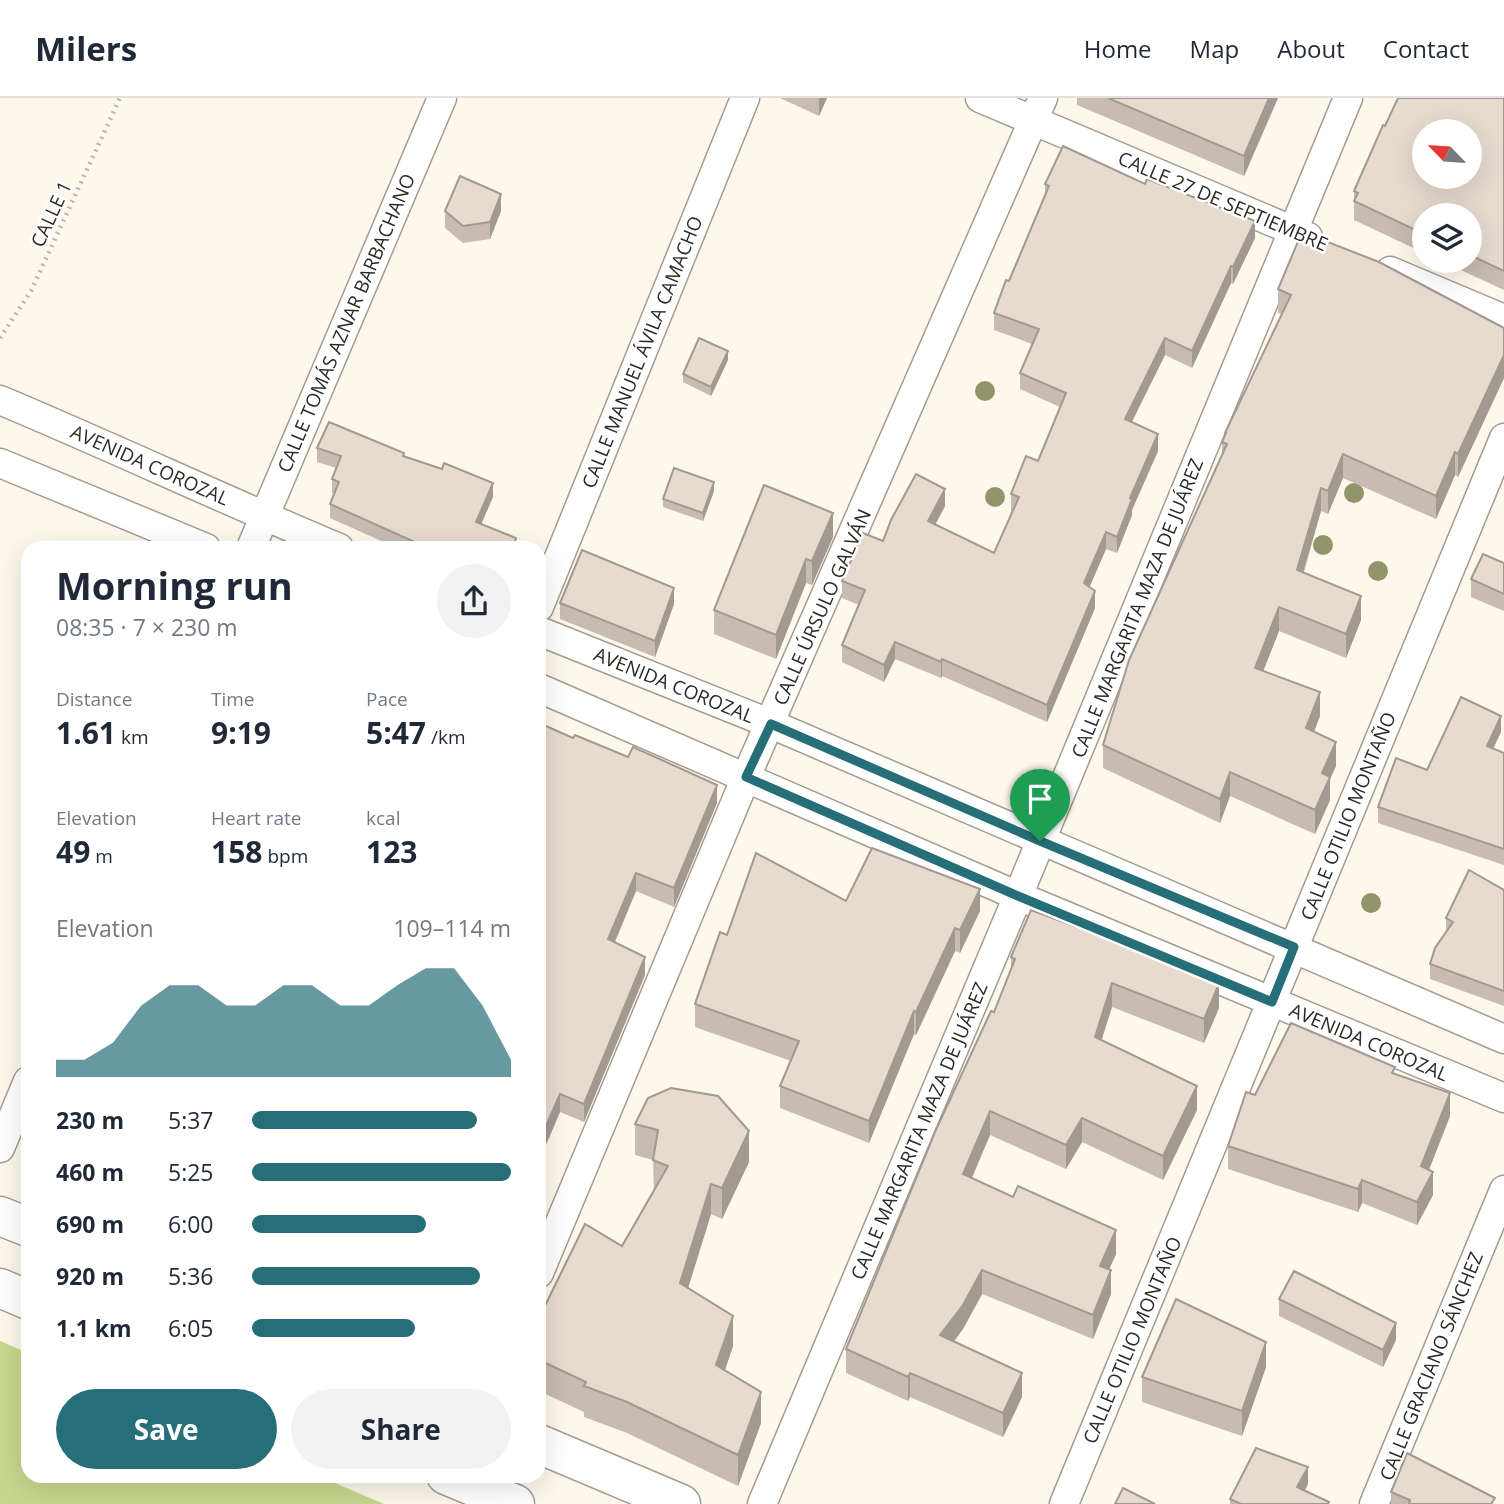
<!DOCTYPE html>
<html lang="en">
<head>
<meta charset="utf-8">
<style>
	body { margin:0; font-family:"Open Sans",sans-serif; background:#f2f2f3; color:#1f2937; height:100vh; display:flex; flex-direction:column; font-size:26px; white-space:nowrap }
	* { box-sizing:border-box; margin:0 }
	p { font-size:23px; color:#747a83 }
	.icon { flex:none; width:38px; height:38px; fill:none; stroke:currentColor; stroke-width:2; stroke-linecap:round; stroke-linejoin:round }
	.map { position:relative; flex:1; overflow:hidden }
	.sheet { position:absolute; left:21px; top:443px; width:525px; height:942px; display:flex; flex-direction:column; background:#fff; border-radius:21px; box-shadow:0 7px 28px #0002 }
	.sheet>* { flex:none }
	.needle { width:46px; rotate:295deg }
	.controls { position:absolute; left:1412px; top:21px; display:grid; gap:14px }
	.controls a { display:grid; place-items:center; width:70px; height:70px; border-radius:50%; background:#fff; box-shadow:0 7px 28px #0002; font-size:35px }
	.pin { position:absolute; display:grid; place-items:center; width:60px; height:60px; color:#fff; margin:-72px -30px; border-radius:50% 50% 50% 0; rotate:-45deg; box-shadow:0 0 7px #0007 }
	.pin .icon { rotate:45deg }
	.round { display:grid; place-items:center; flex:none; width:74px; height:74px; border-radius:37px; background:#f2f2f3 }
	.summary { display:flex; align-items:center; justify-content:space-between; height:119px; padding:0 35px }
	h1 { font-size:38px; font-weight:700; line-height:52px }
	.stats { display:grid; grid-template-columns:repeat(3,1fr); gap:10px; height:119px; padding:7px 35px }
	.stats div { display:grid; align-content:center }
	.stats b { font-size:30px; font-weight:700 }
	.stats small { font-size:19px; font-weight:400 }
	.stats p { font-size:19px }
	.chart { height:196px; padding:14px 35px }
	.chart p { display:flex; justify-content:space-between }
	.chart svg { width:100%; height:126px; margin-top:7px; fill:#266f78; opacity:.7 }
	.cta { display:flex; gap:14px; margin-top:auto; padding:14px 35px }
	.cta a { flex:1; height:80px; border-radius:42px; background:#266f78; color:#fff; font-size:28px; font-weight:700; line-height:80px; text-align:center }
	.cta a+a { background:#f2f2f3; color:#1f2937 }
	ul { padding:0 35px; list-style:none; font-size:23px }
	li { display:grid; grid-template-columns:112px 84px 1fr; align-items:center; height:52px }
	li i { height:18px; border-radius:9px; background:#266f78 }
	header { display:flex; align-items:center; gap:42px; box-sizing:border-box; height:98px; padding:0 35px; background:#fff; border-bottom:2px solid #e0e1e3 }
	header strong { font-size:33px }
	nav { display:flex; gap:38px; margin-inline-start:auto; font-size:24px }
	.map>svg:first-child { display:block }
</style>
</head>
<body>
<header>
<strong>Milers</strong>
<nav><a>Home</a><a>Map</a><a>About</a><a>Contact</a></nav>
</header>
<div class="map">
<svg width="1504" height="1406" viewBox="0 0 1504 1406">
	<rect width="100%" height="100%" fill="#fef7ec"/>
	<polygon fill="#c6d88d" points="0,1243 28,1255 28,1377 316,1377 384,1406 0,1406"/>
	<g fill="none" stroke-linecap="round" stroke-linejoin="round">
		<g stroke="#a49c8f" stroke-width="31">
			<g id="street">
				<polyline points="980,0 1308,139"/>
				<polyline points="1390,173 1504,221"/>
				<path d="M 0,302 C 114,350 225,402 339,450"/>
				<polyline points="0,365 206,450"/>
				<polyline points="251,450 442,0"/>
				<polyline points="539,509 745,0"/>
				<polyline points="539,533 771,626 1504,941"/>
				<polyline points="539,590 1018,798 1504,1000"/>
				<polyline points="0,1050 28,983"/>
				<polyline points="539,1175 746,679 1043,0"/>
				<polyline points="762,1406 1018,798 1348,0"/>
				<polyline points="1064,1406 1504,340"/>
				<polyline points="1374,1406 1504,1092"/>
			</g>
		</g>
		<g stroke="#a49c8f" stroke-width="41">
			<g id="secondary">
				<polyline points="0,1118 28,1129"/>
				<polyline points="0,1190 28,1202"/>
				<polyline points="539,1346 681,1406"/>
				<polyline points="446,1377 515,1406"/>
			</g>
		</g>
		<polyline stroke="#bcb6ad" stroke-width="4.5" stroke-dasharray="2 5" stroke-linecap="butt" points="0,240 31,193 120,0"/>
		<use href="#street" stroke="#fff" stroke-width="28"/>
		<use href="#secondary" stroke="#fff" stroke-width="38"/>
	</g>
	<g fill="#92956a">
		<circle cx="985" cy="293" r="10"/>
		<circle cx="1354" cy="395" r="10"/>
		<circle cx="995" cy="399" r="10"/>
		<circle cx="1323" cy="447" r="10"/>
		<circle cx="1378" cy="473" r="10"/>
		<circle cx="1371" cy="805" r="10"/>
	</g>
	<g fill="#c7bbb2">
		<polygon points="780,0 827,0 819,18"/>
		<polygon points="1077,0 1278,0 1244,78 1077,7"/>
		<polygon points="1504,0 1504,192 1441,163 1470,163 1470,117 1424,117 1424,155 1354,122 1354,93 1385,28"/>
		<polygon points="1045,86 1255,140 1233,186 1231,185 1192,270 1165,257 1131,324 1158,353 1132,412 1132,417 1117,455 1106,451 1089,489 1095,510 1047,624 942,578 941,580 895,561 884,584 842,564 842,547 859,507 842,500 842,483 883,443 945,408 935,427 994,455 1013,414 1011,413 1011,396 1038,363 1060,309 1020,291 1020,275 1032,246 994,232 994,215 1009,183 1045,99"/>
		<polygon points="445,113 501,113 490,141 463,145 445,130"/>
		<polygon points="1278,191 1504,230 1504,280 1458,379 1455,377 1436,421 1343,380 1328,416 1321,413 1304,474 1361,522 1346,560 1279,533 1263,573 1320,618 1314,634 1336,668 1330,681 1330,702 1315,736 1230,698 1220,725 1103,670 1103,647 1222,356 1222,344 1225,339 1225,335 1282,216 1278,215"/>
		<polygon points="728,262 711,298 683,284 683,276"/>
		<polygon points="317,350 404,358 493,399 481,426 516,450 397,450 330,420 330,406 334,396 332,395 332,381 336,370 317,364"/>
		<polygon points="714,393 703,423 663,409 663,401"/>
		<polygon points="833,439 812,487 806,485 776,561 714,536 714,512"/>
		<polygon points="1504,465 1504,513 1471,499 1471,481"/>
		<polygon points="560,505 674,506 655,559 560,521"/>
		<polygon points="539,625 717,705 674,809 636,793 615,844 645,877 584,1024 560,1014 545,1049 539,1047"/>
		<polygon points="1501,634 1493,650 1504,655 1504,767 1378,725 1378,709 1427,672"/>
		<polygon points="1504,792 1504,908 1430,881 1430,866 1446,834 1446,820"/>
		<polygon points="846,803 980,813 960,855 955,853 916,937 914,936 869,1045 780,1010 780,988 791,963 695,929 695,906 727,837"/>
		<polygon points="1011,859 1219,910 1204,945 1112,909 1101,942 1197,1012 1163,1082 1082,1044 1066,1071 990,1037 972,1080 1116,1156 1109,1171 1111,1196 1093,1241 982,1196 963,1231 954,1244 1022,1299 1003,1339 910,1299 908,1303 846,1275 846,1251 994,914 1011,872"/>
		<polygon points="1395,976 1450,1018 1429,1072 1433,1097 1417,1127 1362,1105 1358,1114 1228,1071 1228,1048 1255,997"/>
		<polygon points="648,1000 749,1064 722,1121 711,1116 688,1190 733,1248 725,1272 761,1325 738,1388 627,1335 584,1319 584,1314 539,1293 539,1220 622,1148 654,1093 653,1062 635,1057 635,1026"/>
		<polygon points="1279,1201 1396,1242 1383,1269 1279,1218"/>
		<polygon points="1266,1269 1242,1338 1142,1304 1142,1279"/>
		<polygon points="1308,1386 1305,1392 1329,1406 1230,1406 1230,1401"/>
		<polygon points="1391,1394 1495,1406 1391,1406"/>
	</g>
	<g fill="#a29991">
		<polygon points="819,0 827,0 819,18"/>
		<polygon points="1269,0 1278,0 1244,78 1244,58"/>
		<polygon points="501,96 501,113 490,141 490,124"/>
		<polygon points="1255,123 1255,140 1233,186 1233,169"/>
		<polygon points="1231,168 1231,185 1192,270 1192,253"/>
		<polygon points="1165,240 1165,257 1125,338 1125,321"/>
		<polygon points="728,253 728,262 711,298 711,289"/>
		<polygon points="1504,257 1504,280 1458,379 1458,356"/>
		<polygon points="1158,336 1158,353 1132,412 1132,417 1117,455 1117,439 1130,400"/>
		<polygon points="1455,354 1455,377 1436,421 1436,398"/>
		<polygon points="1343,356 1343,380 1328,416 1328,393"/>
		<polygon points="714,384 714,393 703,423 703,415"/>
		<polygon points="493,385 493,399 476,438 476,424"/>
		<polygon points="1321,390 1321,413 1297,495 1297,472"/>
		<polygon points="945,391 945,408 928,440 928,423"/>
		<polygon points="833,415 833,439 812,487 812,463"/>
		<polygon points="1106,434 1106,451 1084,502 1084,485"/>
		<polygon points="806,461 806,485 776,561 776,537"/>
		<polygon points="674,490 674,506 655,559 655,543"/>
		<polygon points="1095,493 1095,510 1047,624 1047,607"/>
		<polygon points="1361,498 1361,522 1346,560 1346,536"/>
		<polygon points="1279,509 1279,533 1255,594 1255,570"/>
		<polygon points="895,544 895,561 884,584 884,567"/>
		<polygon points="942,561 942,578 941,580 941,564"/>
		<polygon points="1320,594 1320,618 1306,654 1306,630"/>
		<polygon points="1501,618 1501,634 1487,664 1487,648"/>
		<polygon points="1336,644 1336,668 1330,681 1330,702 1315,736 1315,712 1322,675"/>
		<polygon points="1230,674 1230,698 1220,725 1220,701"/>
		<polygon points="717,687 717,705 674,809 674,790"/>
		<polygon points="636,775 636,793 608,860 608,841"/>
		<polygon points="980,791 980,813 960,855 960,832"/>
		<polygon points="955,830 955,853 916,937 916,914"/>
		<polygon points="645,859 645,877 584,1024 584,1006"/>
		<polygon points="1112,885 1112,909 1095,963 1095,939"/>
		<polygon points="1219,886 1219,910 1204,945 1204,921"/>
		<polygon points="914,913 914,936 869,1045 869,1023"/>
		<polygon points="1197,988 1197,1012 1163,1082 1163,1058"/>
		<polygon points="1450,995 1450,1018 1421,1092 1421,1068"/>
		<polygon points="560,996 560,1014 545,1049 545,1030"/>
		<polygon points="990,1013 990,1037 963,1100 963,1076"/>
		<polygon points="1082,1020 1082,1044 1066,1071 1066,1047"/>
		<polygon points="749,1033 749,1064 722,1121 722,1090"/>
		<polygon points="1433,1074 1433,1097 1417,1127 1417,1104"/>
		<polygon points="1362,1082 1362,1105 1358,1114 1358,1091"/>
		<polygon points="711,1086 711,1116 680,1216 680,1185"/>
		<polygon points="1116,1132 1116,1156 1100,1192 1100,1168"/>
		<polygon points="982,1172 982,1196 963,1231 940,1261 940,1237"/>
		<polygon points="1111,1172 1111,1196 1093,1241 1093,1217"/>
		<polygon points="733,1218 733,1248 716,1298 716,1267"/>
		<polygon points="1396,1225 1396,1242 1383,1269 1383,1252"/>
		<polygon points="1266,1244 1266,1269 1242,1338 1242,1313"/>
		<polygon points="910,1275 910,1299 908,1303 908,1279"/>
		<polygon points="1022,1275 1022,1299 1003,1339 1003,1315"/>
		<polygon points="761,1294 761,1325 738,1388 738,1357"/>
		<polygon points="1308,1369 1308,1386 1297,1406 1297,1389"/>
	</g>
	<g fill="#e7dacf" stroke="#a29991" stroke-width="2" fill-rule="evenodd">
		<polygon points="1108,0 1269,0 1244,58"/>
		<path d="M 1398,0 L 1504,0 L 1504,173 L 1470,157 L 1470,117 L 1424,117 L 1424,136 L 1354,103 L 1358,95 L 1354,93 L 1383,27 L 1385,28 ZM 1424,33 L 1470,33 L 1470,79 L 1424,79 Z"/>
		<polygon points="1063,48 1145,86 1147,81 1255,123 1233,169 1231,168 1192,253 1165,240 1125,321 1158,336 1130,400 1132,401 1117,439 1106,434 1084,485 1095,493 1047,607 942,561 941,564 895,544 884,567 842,547 865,492 842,483 863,435 883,443 891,422 916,376 945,391 928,423 994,455 1019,399 1011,396 1026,358 1038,363 1066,295 1020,275 1039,231 994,215 1006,182 1009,183 1049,88 1045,86"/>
		<polygon points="460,78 501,96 490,124 463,128 445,113"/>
		<polygon points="1302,134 1379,164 1504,230 1504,257 1458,356 1455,354 1436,398 1343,356 1328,393 1321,390 1297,472 1361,498 1346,536 1279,509 1255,570 1320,594 1306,630 1336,644 1322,675 1330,679 1315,712 1230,674 1220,701 1103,647 1129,562 1227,346 1222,344 1226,335 1225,335 1291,197 1278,191"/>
		<polygon points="699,240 728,253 711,289 683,276"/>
		<polygon points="329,324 404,355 403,358 442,371 444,365 493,385 476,424 516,440 513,450 428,450 330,406 339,384 332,381 341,358 317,350"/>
		<polygon points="674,370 714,384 703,415 663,401"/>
		<polygon points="764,387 833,415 812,463 806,461 776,537 714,512"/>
		<polygon points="582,452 674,490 655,543 560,505"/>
		<polygon points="1483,456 1504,465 1504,496 1471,481"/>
		<polygon points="1461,599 1501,618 1487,648 1504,655 1504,751 1378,709 1396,660 1427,672"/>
		<polygon points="539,625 573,640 575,637 628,659 633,649 717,687 674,790 636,775 608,841 645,859 584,1006 560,996 545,1030 539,1029"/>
		<polygon points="872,750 980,791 960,832 955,830 916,914 914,913 869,1023 780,988 799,943 695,906 720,834 727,837 756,755 846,803"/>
		<polygon points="1469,772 1504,792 1504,893 1430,866 1435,850 1453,824 1446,820"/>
		<polygon points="1031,812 1178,867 1179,865 1219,886 1204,921 1112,885 1095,939 1197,988 1163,1058 1082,1020 1066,1047 990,1013 963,1076 1013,1099 1018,1088 1116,1132 1100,1168 1111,1172 1093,1217 982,1172 963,1207 940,1237 1022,1275 1003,1315 910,1275 908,1279 846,1251 935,1034 991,913 994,914 1015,861 1011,859"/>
		<polygon points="1291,925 1395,969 1392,975 1450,995 1421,1068 1433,1074 1417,1104 1362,1082 1358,1091 1228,1048 1246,994 1255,997"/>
		<polygon points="671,990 718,998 749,1033 722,1090 711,1086 680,1185 733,1218 716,1267 761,1294 738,1357 627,1304 584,1288 586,1284 539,1262 539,1220 585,1126 622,1148 668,1068 653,1062 658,1032 635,1026 648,1000"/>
		<polygon points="1294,1173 1396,1225 1383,1252 1279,1201"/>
		<polygon points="1176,1201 1266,1244 1242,1313 1142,1279"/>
		<polygon points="1256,1350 1308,1369 1297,1389 1329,1404 1328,1406 1241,1406 1230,1401"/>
		<polygon points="1407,1355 1495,1400 1491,1406 1409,1406 1410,1402 1391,1394"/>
		<polygon points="1123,1390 1155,1406 1115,1406"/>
	</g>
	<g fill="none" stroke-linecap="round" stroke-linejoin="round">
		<g stroke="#fff" stroke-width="14">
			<polygon id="route" points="771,626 1040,743 1294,849 1272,904 1018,798 746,679"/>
		</g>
		<use href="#route" stroke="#266f78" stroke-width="9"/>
	</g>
	<g text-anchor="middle" stroke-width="5" stroke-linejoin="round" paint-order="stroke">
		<g font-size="19" fill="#2d2a25" stroke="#fff">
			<text transform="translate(1223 103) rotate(23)" y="7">CALLE 27 DE SEPTIEMBRE</text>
			<text transform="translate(51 116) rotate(-65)" y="7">CALLE 1</text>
			<text transform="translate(346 225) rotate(-67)" y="7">CALLE TOMÁS AZNAR BARBACHANO</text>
			<text transform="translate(642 254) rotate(-68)" y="7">CALLE MANUEL ÁVILA CAMACHO</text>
			<text transform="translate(150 367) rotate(24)" y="7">AVENIDA COROZAL</text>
			<text transform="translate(822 509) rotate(-66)" y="7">CALLE ÚRSULO GALVÁN</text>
			<text transform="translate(1137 510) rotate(-68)" y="7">CALLE MARGARITA MAZA DE JUÁREZ</text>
			<text transform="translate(674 587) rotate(22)" y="7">AVENIDA COROZAL</text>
			<text transform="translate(1348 718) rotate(-68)" y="7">CALLE OTILIO MONTAÑO</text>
			<text transform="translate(1369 944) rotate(23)" y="7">AVENIDA COROZAL</text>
			<text transform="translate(919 1033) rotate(-67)" y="7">CALLE MARGARITA MAZA DE JUÁREZ</text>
			<text transform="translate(1132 1242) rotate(-67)" y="7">CALLE OTILIO MONTAÑO</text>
			<text transform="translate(1431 1268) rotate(-68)" y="7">CALLE GRACIANO SÁNCHEZ</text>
		</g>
	</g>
</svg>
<div class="controls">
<a><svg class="needle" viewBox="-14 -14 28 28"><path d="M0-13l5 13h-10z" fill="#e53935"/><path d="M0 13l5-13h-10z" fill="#747a83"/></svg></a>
<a><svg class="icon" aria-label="layers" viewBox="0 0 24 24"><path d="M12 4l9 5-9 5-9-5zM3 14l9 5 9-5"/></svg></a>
</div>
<div class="pin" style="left:1040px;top:743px;background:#1e9e55"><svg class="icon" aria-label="arrive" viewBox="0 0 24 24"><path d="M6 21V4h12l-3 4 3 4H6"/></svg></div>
<section class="sheet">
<div class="summary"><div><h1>Morning run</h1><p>08:35 · 7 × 230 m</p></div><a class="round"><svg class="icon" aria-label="share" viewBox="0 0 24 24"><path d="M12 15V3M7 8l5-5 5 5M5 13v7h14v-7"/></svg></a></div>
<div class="stats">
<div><p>Distance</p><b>1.61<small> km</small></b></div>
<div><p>Time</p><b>9:19</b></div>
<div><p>Pace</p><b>5:47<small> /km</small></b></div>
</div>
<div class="stats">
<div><p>Elevation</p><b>49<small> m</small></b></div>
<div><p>Heart rate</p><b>158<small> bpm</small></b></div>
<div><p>kcal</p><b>123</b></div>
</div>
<div class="chart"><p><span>Elevation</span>109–114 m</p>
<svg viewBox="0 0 160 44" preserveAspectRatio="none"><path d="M0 44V38L10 38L20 32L30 19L40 12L50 12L60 19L70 19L80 12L90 12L100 19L110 19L120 12L130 6L140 6L150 19L160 38V44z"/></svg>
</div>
<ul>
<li><b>230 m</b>5:37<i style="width:87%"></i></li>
<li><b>460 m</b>5:25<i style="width:100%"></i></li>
<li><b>690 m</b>6:00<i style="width:67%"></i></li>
<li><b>920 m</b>5:36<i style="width:88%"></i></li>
<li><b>1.1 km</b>6:05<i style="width:63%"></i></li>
</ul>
<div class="cta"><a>Save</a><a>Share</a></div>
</section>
</div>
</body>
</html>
